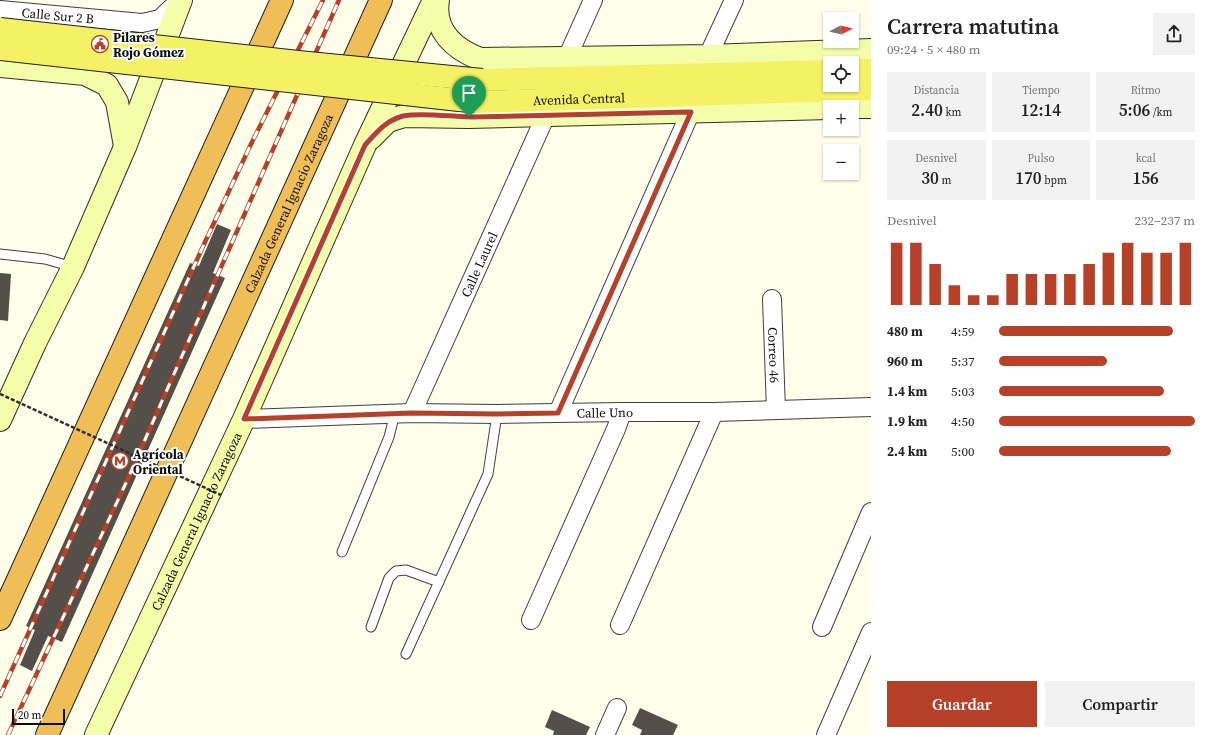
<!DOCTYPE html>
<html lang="es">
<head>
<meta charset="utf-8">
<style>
	body { margin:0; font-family:"Source Serif 4",serif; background:#f2f2f2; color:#222; height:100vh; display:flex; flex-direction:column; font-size:15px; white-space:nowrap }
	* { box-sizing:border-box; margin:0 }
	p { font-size:13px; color:#767676 }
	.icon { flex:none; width:22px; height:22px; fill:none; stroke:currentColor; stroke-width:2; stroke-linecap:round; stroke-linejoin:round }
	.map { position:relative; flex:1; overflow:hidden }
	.panel { display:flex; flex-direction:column; background:#fff; width:340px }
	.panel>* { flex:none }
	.needle { width:26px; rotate:83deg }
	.fabs { position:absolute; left:823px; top:12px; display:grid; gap:8px }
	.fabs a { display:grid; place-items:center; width:36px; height:36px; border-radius:0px; background:#fff; box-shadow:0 1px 3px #0004; font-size:20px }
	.scale { position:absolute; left:12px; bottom:10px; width:53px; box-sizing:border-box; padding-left:4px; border:2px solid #0c0c0c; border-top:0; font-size:11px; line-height:14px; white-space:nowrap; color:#0c0c0c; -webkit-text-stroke:3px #fff; paint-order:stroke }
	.pin { position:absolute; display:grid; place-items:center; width:34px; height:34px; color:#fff; margin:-41px -17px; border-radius:50% 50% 50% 0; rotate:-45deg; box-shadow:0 0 4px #0007 }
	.pin .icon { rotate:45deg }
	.round { display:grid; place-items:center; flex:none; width:42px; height:42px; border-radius:0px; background:#f2f2f2 }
	.summary { display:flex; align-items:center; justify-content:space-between; height:68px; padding:0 16px }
	h1 { font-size:22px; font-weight:600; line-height:30px }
	.metrics { display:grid; grid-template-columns:repeat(3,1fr); gap:6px; height:68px; padding:4px 16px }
	.metrics div { display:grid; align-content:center; border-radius:0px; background:#f2f2f2; text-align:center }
	.metrics b { font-size:17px; font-weight:600 }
	.metrics small { font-size:11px; font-weight:400 }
	.metrics p { font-size:11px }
	.chart { height:112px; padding:8px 16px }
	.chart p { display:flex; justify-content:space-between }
	.chart svg { width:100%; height:72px; margin-top:4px; stroke:#b74028; stroke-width:6 }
	.action { display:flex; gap:8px; margin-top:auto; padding:8px 16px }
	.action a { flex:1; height:46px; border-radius:0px; background:#b74028; color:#fff; font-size:16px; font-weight:600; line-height:46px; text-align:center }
	.action a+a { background:#f2f2f2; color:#222 }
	ul { padding:0 16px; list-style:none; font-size:13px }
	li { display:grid; grid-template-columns:64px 48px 1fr; align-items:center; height:30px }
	li i { height:10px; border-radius:5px; background:#b74028 }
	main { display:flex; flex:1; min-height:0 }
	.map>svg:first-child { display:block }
</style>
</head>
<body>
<main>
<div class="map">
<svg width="871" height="735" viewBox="0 0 871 735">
	<rect width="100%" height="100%" fill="#fefeeb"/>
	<g fill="#544f48">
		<polygon points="217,224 231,230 213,273 225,278 62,642 48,636 32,671 20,665 35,630 26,626 190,263 199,266"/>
		<polygon points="0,273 11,274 8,321 0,320"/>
		<polygon points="640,708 678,725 673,735 640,735 642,730 632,725"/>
		<polygon points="552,710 590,727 586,735 553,735 554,731 545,727"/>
	</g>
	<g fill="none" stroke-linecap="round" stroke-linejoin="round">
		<g stroke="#3f3f3f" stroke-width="11">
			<g id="service">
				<polyline points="0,254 45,259 73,267"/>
				<polyline points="342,552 389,437 395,413"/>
				<polyline points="371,627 389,578 396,571 406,570 439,582"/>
				<polyline points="406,654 488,474 497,414"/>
			</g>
		</g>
		<g stroke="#3f3f3f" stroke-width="20">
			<g id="minor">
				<path id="s1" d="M 0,10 L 142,23 L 160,19 L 180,0"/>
				<polyline points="708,56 734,0"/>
				<polyline points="567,58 593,0"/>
				<path id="s2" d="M 772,299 L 776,410"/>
				<path id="s3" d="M 412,413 L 546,115"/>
				<polyline points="558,413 691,111"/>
				<path id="s4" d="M 244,419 L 412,413 L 497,414 L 622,412 L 714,412 L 871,407"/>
				<polyline points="531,620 616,429 622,412"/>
				<polyline points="620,625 714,412"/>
				<polyline points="822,627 871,512"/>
				<polyline points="605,735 617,708"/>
				<polyline points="826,735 871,632"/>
			</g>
		</g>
		<g stroke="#2e2e2e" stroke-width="24">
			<g id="secondary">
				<path d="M 438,0 C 433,30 454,49 480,59 L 708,56 L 871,50"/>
				<polyline points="0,66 85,74 107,85 117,102 125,146"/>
				<polyline points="852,107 871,107"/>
				<polyline points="371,138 388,121 404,116 469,117 830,108"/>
				<polyline points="0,420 35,343 73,267 125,147 181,0"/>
				<path id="s5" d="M 96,735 L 244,419 L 365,145 L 434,0"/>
			</g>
		</g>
		<g stroke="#1d1d1d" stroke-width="24">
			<g id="primary">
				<polyline points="852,70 871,70"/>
				<polyline points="482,80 830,71"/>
				<path id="s6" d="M 477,102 L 871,89"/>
			</g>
		</g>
		<g stroke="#1d1d1d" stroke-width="24">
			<g id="motorway">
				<polyline points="0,619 282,0"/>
				<path id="s7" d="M 47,735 L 381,0"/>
			</g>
		</g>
		<use href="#service" stroke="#fff" stroke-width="9"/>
		<use href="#minor" stroke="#fff" stroke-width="18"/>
		<use href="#secondary" stroke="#f4fda8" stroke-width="22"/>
		<use href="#primary" stroke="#f5f165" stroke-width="22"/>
		<use href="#motorway" stroke="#f0be57" stroke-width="22"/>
		<g stroke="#b74028" stroke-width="4.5">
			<g id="rail">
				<polyline points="0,696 205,242 252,142 323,0"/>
				<polyline points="8,735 125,485 339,0"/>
			</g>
		</g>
		<use href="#rail" stroke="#fff" stroke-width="3" stroke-dasharray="9" stroke-linecap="butt"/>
		<g stroke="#1d1d1d" stroke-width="24" stroke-linecap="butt">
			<g id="primary-bridge">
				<polyline points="0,29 298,62 482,80"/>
				<polyline points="0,49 477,102"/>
			</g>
		</g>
		<polyline stroke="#2e2e2e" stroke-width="2.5" stroke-dasharray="4 2" stroke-linecap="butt" points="0,394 221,495"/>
		<use href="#primary-bridge" stroke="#f5f165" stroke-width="22"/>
	</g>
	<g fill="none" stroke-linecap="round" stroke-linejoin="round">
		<g stroke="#fff" stroke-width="8">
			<path id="route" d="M 691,112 L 558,413 L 497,414 L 412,413 L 244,419 L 365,145 C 377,132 385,121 403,116 C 421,112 453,117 473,117 C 545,115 618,113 691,112 Z"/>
		</g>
		<use href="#route" stroke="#b74028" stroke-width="5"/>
	</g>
	<defs>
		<g id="civic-ring" transform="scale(0.9)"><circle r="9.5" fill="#fff" stroke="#b74028" stroke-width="1.5"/><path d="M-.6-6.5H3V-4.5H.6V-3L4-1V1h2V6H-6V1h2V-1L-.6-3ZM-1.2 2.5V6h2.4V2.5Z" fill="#b74028"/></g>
		<g id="metro-ring" transform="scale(0.9)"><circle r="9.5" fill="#fff" stroke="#b74028" stroke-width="1.5"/><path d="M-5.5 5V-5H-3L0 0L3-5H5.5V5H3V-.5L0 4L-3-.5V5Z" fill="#b74028"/></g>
	</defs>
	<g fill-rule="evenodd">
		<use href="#civic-ring" x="100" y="44"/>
		<use href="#metro-ring" x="120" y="461"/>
	</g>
	<g text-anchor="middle" stroke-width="4" stroke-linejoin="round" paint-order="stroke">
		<g font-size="13" fill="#0c0c0c" stroke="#fff">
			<text dy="5" stroke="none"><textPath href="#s1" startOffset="58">Calle Sur 2 B</textPath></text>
			<text dy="5" stroke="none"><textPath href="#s6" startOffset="102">Avenida Central</textPath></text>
			<text dy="5" stroke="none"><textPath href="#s7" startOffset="584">Calzada General Ignacio Zaragoza</textPath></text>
			<text dy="5" stroke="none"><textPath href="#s3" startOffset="163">Calle Laurel</textPath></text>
			<text dy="5" stroke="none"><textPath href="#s2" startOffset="56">Correo 46</textPath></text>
			<text dy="5" stroke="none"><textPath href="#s4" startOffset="361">Calle Uno</textPath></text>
			<text dy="5" stroke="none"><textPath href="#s5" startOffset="236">Calzada General Ignacio Zaragoza</textPath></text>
		</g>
		<g font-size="13" font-weight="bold" fill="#0c0c0c" stroke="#fff" text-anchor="start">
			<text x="113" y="42">Pilares<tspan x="113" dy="15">Rojo Gómez</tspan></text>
			<text x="133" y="459">Agrícola<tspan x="133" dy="15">Oriental</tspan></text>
		</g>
	</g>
</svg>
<div class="fabs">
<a><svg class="needle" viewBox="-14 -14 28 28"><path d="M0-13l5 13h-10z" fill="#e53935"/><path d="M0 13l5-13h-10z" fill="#767676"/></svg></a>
<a><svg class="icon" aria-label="locate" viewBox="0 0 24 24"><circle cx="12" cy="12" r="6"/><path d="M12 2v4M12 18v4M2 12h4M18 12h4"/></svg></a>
<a>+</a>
<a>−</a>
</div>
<div class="scale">20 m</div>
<div class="pin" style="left:469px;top:117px;background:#1e9e55"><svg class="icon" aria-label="arrive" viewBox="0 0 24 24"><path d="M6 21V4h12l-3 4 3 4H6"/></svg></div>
</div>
<section class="panel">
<div class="summary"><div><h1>Carrera matutina</h1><p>09:24 · 5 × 480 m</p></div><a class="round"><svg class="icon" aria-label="share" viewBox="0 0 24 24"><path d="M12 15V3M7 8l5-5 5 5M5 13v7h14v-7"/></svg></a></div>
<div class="metrics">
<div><p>Distancia</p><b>2.40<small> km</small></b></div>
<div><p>Tiempo</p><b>12:14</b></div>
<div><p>Ritmo</p><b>5:06<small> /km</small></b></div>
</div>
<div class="metrics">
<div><p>Desnivel</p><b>30<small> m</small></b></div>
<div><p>Pulso</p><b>170<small> bpm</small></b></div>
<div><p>kcal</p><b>156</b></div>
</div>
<div class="chart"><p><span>Desnivel</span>232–237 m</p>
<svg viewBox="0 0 160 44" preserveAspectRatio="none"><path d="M5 44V6M15 44V6M25 44V19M35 44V32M45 44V38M55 44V38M65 44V25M75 44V25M85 44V25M95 44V25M105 44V19M115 44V12M125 44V6M135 44V12M145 44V12M155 44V6"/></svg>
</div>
<ul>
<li><b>480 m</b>4:59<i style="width:89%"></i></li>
<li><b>960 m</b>5:37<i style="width:55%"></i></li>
<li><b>1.4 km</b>5:03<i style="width:84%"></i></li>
<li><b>1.9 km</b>4:50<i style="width:100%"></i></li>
<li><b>2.4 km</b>5:00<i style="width:88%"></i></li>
</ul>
<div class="action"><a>Guardar</a><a>Compartir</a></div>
</section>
</main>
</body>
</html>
